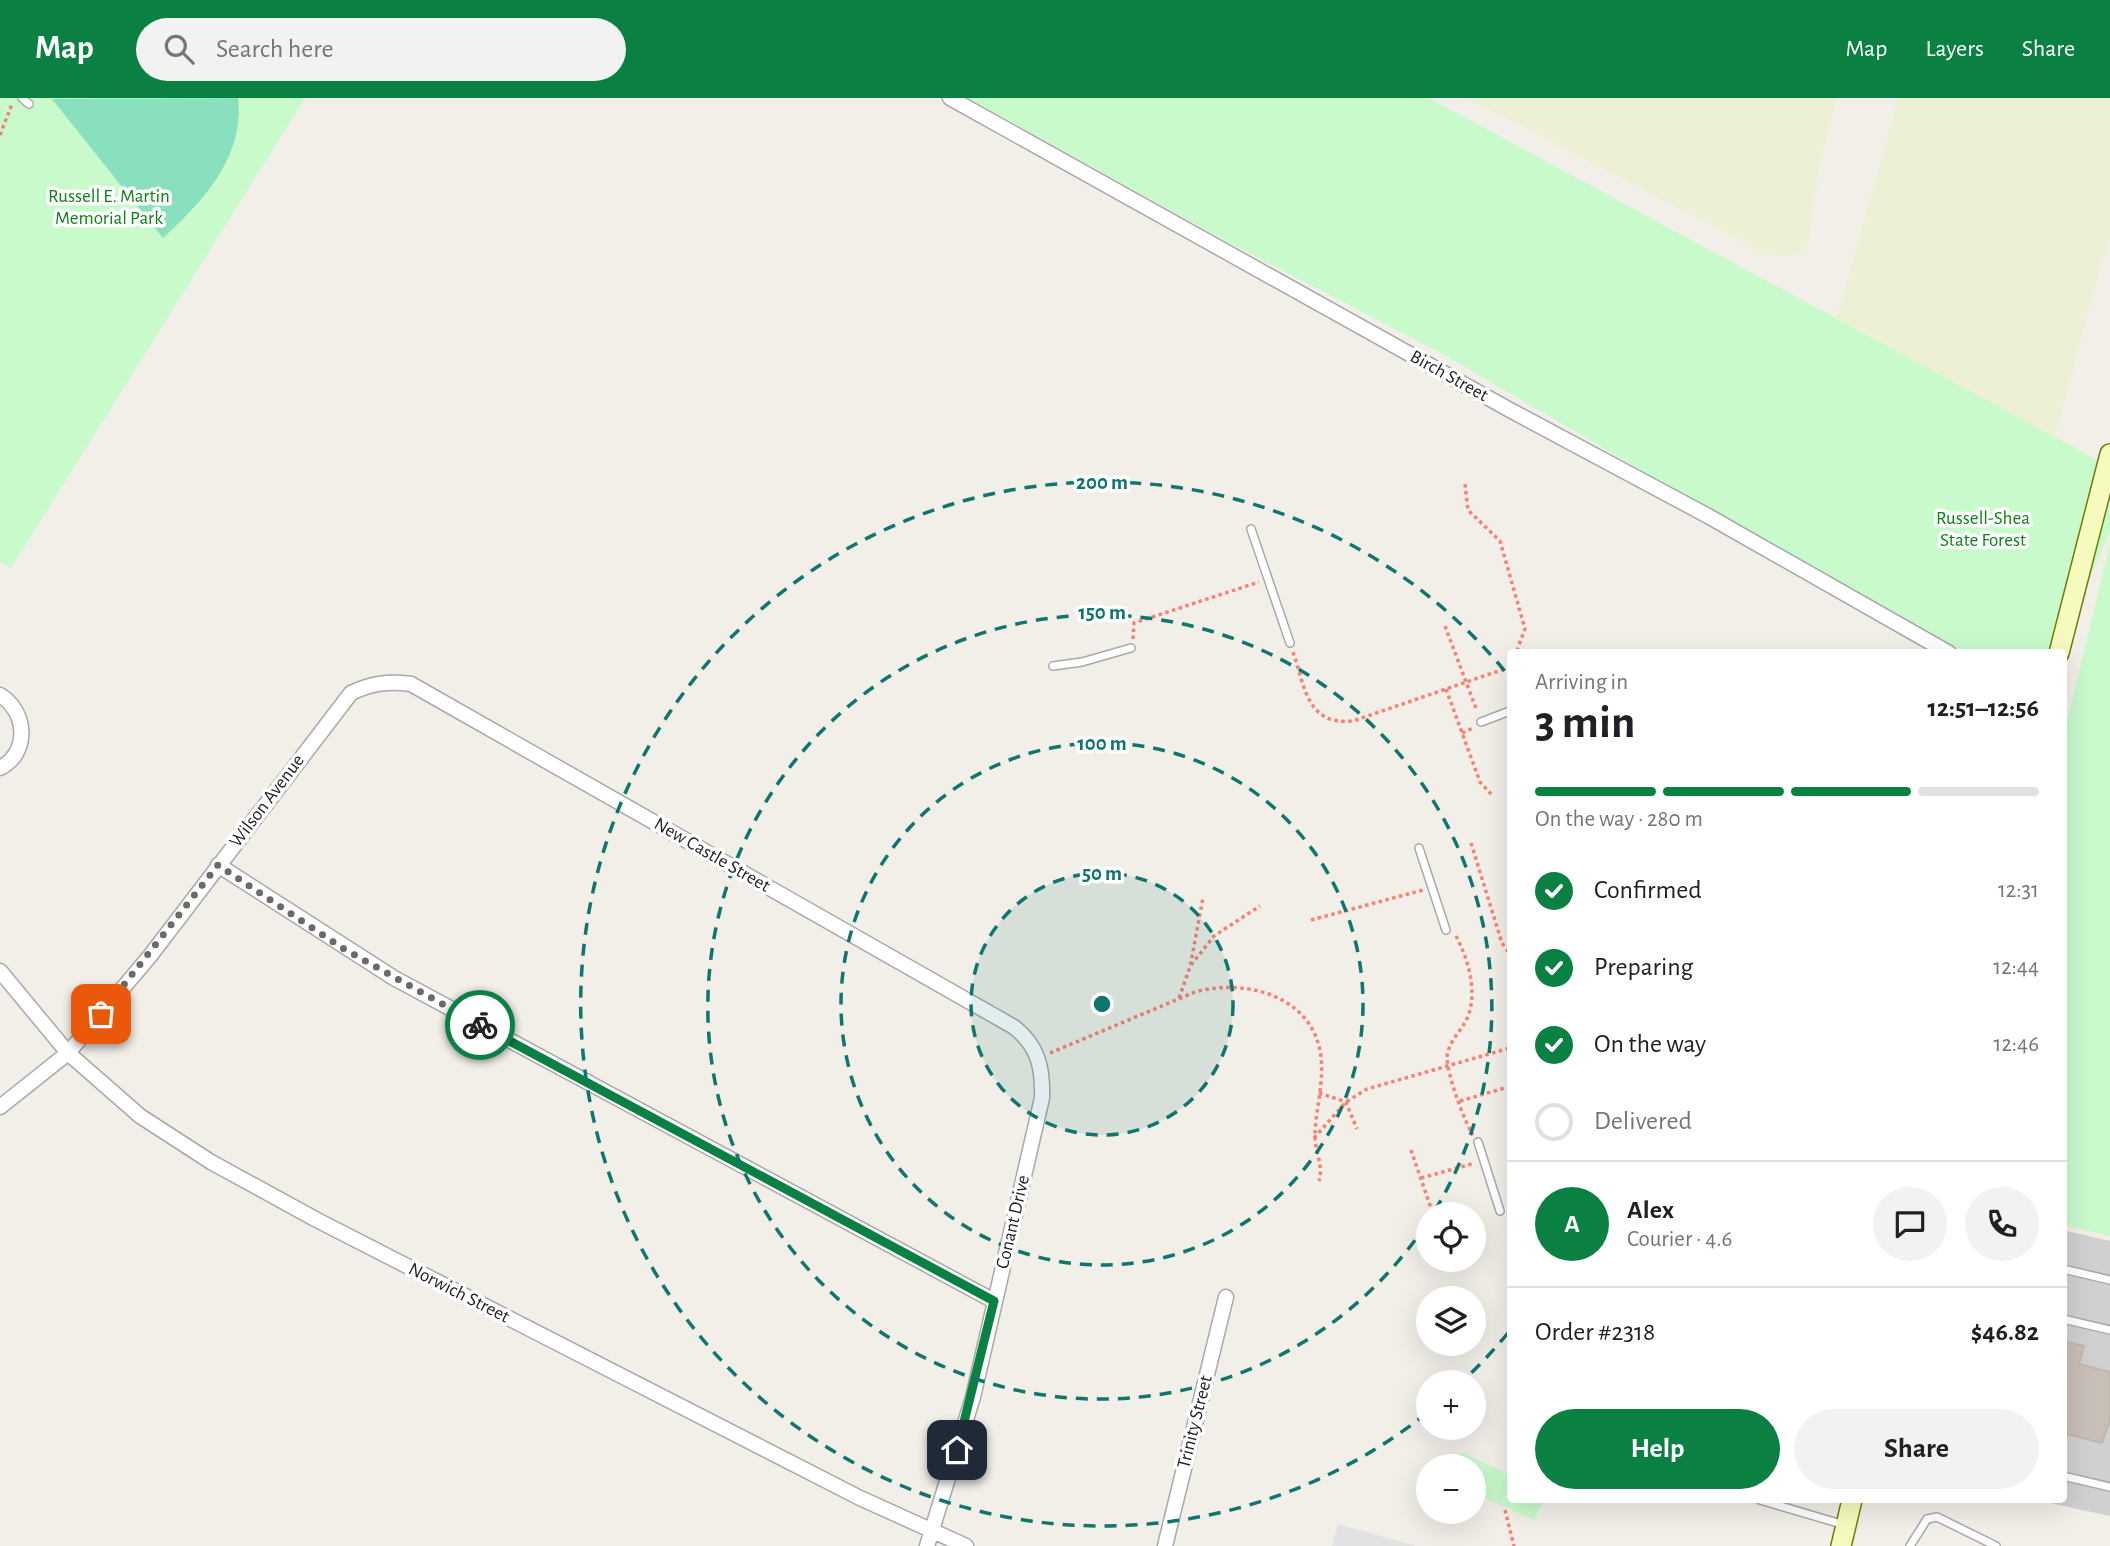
<!DOCTYPE html>
<html lang="en">
<head>
<meta charset="utf-8">
<style>
  body { margin:0; font-family:"Alegreya Sans",sans-serif; background:#f2f2f2; color:#202124; height:100vh; display:flex; flex-direction:column; font-size:26px; white-space:nowrap }
  * { box-sizing:border-box; margin:0 }
  p { font-size:23px; color:#757577 }
  .icon { flex:none; width:38px; height:38px; fill:none; stroke:currentColor; stroke-width:2; stroke-linecap:round; stroke-linejoin:round }
  .map { position:relative; flex:1; overflow:hidden }
  .panel { position:absolute; left:1507px; top:551px; width:560px; height:854px; display:flex; flex-direction:column; background:#fff; border-radius:7px; box-shadow:0 7px 28px #0002 }
  .panel>* { flex:none }
  .tools { position:absolute; left:1416px; top:1104px; display:grid; gap:14px }
  .tools a { display:grid; place-items:center; width:70px; height:70px; border-radius:50%; background:#fff; box-shadow:0 7px 28px #0002; font-size:35px }
  .pin { position:absolute; display:grid; place-items:center; width:60px; height:60px; color:#fff; margin:-30px; border-radius:14px; box-shadow:0 4px 10px #0006 }
  .courier { position:absolute; display:grid; place-items:center; width:70px; height:70px; margin:-35px; border:5px solid #0b8043; border-radius:50%; background:#fff; color:#222; box-shadow:0 2px 9px #0007 }
  .overview em { font-style:normal; font-weight:700 }
  .overview div { display:flex; flex-direction:column-reverse }
  .overview { display:flex; align-items:center; justify-content:space-between; height:119px; padding:0 28px }
  h1 { font-size:46px; font-weight:700; line-height:52px }
  .bar { display:grid; grid-template-columns:repeat(4,1fr); gap:10px 7px; align-content:center; height:84px; padding:0 28px }
  .bar i { height:9px; border-radius:5px; background:#e0e0e0 }
  .bar .current { background:#0b8043 }
  .bar p { grid-column:span 4 }
  .line { display:flex; align-items:center; gap:18px; padding:0 28px; border-top:2px solid #e0e0e0 }
  .line div { flex:1 }
  .round { display:grid; place-items:center; flex:none; width:74px; height:74px; border-radius:37px; background:#f2f2f2 }
  ol { padding:0 28px; list-style:none }
  li { display:flex; align-items:center; gap:21px; height:77px }
  li p { margin-inline-start:auto }
  li .icon { padding:7px; border-radius:50%; background:#0b8043; color:#fff; stroke-width:4 }
  li:last-child { color:#757577 }
  li i { width:38px; height:38px; border:4px solid #e0e0e0; border-radius:50% }
  .button { display:flex; gap:14px; margin-top:auto; padding:14px 28px }
  .button a { flex:1; height:80px; border-radius:42px; background:#0b8043; color:#fff; font-size:28px; font-weight:700; line-height:80px; text-align:center }
  .button a+a { background:#f2f2f2; color:#202124 }
  header { display:flex; align-items:center; gap:42px; box-sizing:border-box; height:98px; padding:0 35px; background:#0b8043; color:#fff }
  header strong { font-size:33px }
  nav { display:flex; gap:38px; margin-inline-start:auto; font-size:24px }
  .search { width:490px; height:63px; background:#f2f2f2; display:flex; align-items:center; gap:18px; box-sizing:border-box; padding:0 24px; border-radius:38px; color:#757577; font-size:26px }
  .map>svg:first-child { display:block }
  .religious { fill:#d0d0d0 }
  .farmland { fill:#eef0d5 }
  .park { fill:#c8facc }
  .pitch { fill:#88e0be }
  .parking { fill:#e2e2e2 }
  .building { fill:#c7bfb8; stroke:#c4b6ab; stroke-width:2 }
  .lines { fill:none; stroke-linecap:round; stroke-linejoin:round }
  .lane-casing { stroke:#a9a9a9; stroke-width:10 }
  .street-casing { stroke:#a9a9a9; stroke-width:17 }
  .secondary-casing { stroke:#707d05; stroke-width:22 }
  .path { stroke:#fa8072; stroke-width:3.5; stroke-dasharray:3.5 3.5; stroke-linecap:butt }
  .lane { stroke:#fff; stroke-width:7 }
  .street { stroke:#fff; stroke-width:14 }
  .secondary { stroke:#f7fabf; stroke-width:19 }
  .done { stroke:#6b6a68; stroke-width:7; stroke-dasharray:0 12.6 }
  .route { stroke:#0b8043; stroke-width:9 }
  .ring { fill:none; stroke:#0f766e; stroke-width:3.5; stroke-dasharray:12 9 }
  .labels { text-anchor:middle; dominant-baseline:central; stroke-width:7; stroke-linejoin:round; paint-order:stroke }
  .park-label { font-size:19px; fill:#0c8416; stroke:#fff }
  .street-label { font-size:19px; fill:#222; stroke:#fff }
  .centre { fill:#0f766e; stroke:#fff; stroke-width:3.5 }
  .ring-label { font-size:21px; text-anchor:middle; font-weight:bold; fill:#0f766e; stroke:#fff; stroke-width:7; stroke-linejoin:round; paint-order:stroke }
</style>
</head>
<body>
<header>
<strong>Map</strong>
<div class="search"><svg class="icon" aria-label="search" viewBox="0 0 24 24"><circle cx="10" cy="10" r="6"/><path d="M15 15l6 6"/></svg>Search here</div>
<nav><a>Map</a><a>Layers</a><a>Share</a></nav>
</header>
<div class="map">
<svg width="2110" height="1448" viewBox="0 0 2110 1448">
  <rect width="100%" height="100%" fill="#f2efe9"/>
  <!-- religious -->
  <path class="religious" d="M2063 1132 2110 1143V1418L2036 1402H2063Z"/>
  <!-- farmland -->
  <path class="farmland" d="M1467 0H1837L1822 58 1806 155 1769 158Z
    M1898 0H2110V135L2055 340 1833 232Z"/>
  <!-- park -->
  <path class="park" d="M0 0H305L11 470 0 464Z
    M968 0H1429L2110 369V433L2058 555H1967L1704 409 1443 256 1226 143Z
    M2110 446V1138L2063 1127V640Z
    M1461 1354 1510 1377V1402H1544L1534 1422 1474 1395V1368H1455Z"/>
  <!-- pitch -->
  <path class="pitch" d="M238 0C245 59 202 104 163 140L52 1Z"/>
  <!-- parking -->
  <path class="parking" d="M1338 1426 1417 1448H1332Z"/>
  <!-- building -->
  <path class="building" d="M2063 1243 2084 1248 2079 1266 2110 1274V1322L2102 1345 2063 1335Z"/>
  <g class="lines">
    <defs>
      <path id="lane" d="M22 0 29 6
        M1251 431 1290 545
        M1053 568 1082 564 1131 550
        M1481 624 1510 613
        M1419 750 1446 832
        M1478 1044 1500 1113
        M2063 1171 2110 1182
        M2063 1221 2110 1232
        M2063 1378 2110 1389
        M1760 1402 1845 1427
        M1910 1448 1927 1421 1937 1419 1996 1448"/>
      <path id="street" d="M950 0 1510 312 1708 418 1949 555
        M0 597C27 613 30 655 0 670
        M218 767 394 880 994 1203
        M0 873 68 955 140 1018 211 1064 317 1122 860 1400 966 1448
        M0 1009 68 955 150 858 351 595C372 585 388 583 411 586L1014 929C1038 948 1043 969 1042 1000L973 1299 927 1448
        M1165 1448 1226 1199"/>
      <path id="secondary" d="M2059 555 2110 356
        M1841 1448 1852 1402"/>
    </defs>
    <!-- lane casing -->
    <use href="#lane" class="lane-casing"/>
    <!-- street casing -->
    <use href="#street" class="street-casing"/>
    <!-- secondary casing -->
    <use href="#secondary" class="secondary-casing"/>
    <!-- path -->
    <path class="path" d="M0 37 12 6
      M1465 386 1468 412 1500 443 1525 531 1516 555
      M1445 528 1477 613
      M1133 541 1134 525 1259 484
      M1293 554C1305 589 1307 628 1353 623L1510 569
      M1446 591 1480 684 1492 697
      M1462 635 1473 630
      M1471 745 1502 845 1510 856
      M1311 822 1423 792
      M1456 838C1469 862 1480 901 1464 926 1458 936 1448 946 1447 959 1447 976 1464 1023 1473 1037
      M1191 867 1214 838 1260 808
      M1179 900 1190 869 1203 800
      M1050 955 1195 894C1246 880 1314 898 1321 959 1324 984 1316 1010 1315 1035 1314 1051 1324 1068 1319 1083
      M1319 995 1346 1004 1357 1031
      M1460 1003 1508 989
      M1314 1040 1346 1004 1367 991 1510 950
      M1411 1052 1433 1116
      M1421 1080 1475 1065
      M1505 1412 1514 1448"/>
    <!-- lane -->
    <use href="#lane" class="lane"/>
    <!-- street -->
    <use href="#street" class="street"/>
    <!-- secondary -->
    <use href="#secondary" class="secondary"/>
  </g>
  <g class="lines">
    <!-- done -->
    <path class="done" d="M101 916 218 767 344 851 480 927"/>
    <!-- route -->
    <path class="route" d="M480 927 994 1203 957 1352"/>
  </g>
  <!-- distance rings -->
  <circle cx="1102" cy="906" r="131" fill="#0f766e" fill-opacity=".12"/>
  <g class="ring">
    <circle cx="1102" cy="906" r="131"/>
    <circle cx="1102" cy="906" r="261"/>
    <path d="M1427 1125A392 392 0 1 1 1434 1114"/>
    <path d="M1508 1235A522 522 0 0 1 1465 1281M1427 1315A522 522 0 1 1 1508 577"/>
  </g>
  <g class="labels">
    <!-- park labels -->
    <g class="park-label">
      <text x="109" y="98">Russell E. Martin<tspan x="109" dy="22">Memorial Park</tspan></text>
      <text x="1983" y="420">Russell-Shea<tspan x="1983" dy="22">State Forest</tspan></text>
    </g>
    <!-- street labels -->
    <g class="street-label">
      <text transform="translate(1449 278) rotate(29)">Birch Street</text>
      <text transform="translate(267 703) rotate(-53)">Wilson Avenue</text>
      <text transform="translate(712 757) rotate(30)">New Castle Street</text>
      <text transform="translate(1013 1124) rotate(-77)">Conant Drive</text>
      <text transform="translate(459 1195) rotate(27)">Norwich Street</text>
      <text transform="translate(1195 1324) rotate(-76)">Trinity Street</text>
    </g>
  </g>
  <circle cx="1102" cy="906" r="10" class="centre"/>
  <g class="ring-label">
    <text x="1102" y="391">200 m</text>
    <text x="1102" y="521">150 m</text>
    <text x="1102" y="652">100 m</text>
    <text x="1102" y="782">50 m</text>
  </g>
</svg>
<div class="tools">
<a><svg class="icon" aria-label="locate" viewBox="0 0 24 24"><circle cx="12" cy="12" r="6"/><path d="M12 2v4M12 18v4M2 12h4M18 12h4"/></svg></a>
<a><svg class="icon" aria-label="layers" viewBox="0 0 24 24"><path d="M12 4l9 5-9 5-9-5zM3 14l9 5 9-5"/></svg></a>
<a>+</a>
<a>−</a>
</div>
<div class="pin" style="left:101px;top:916px;background:#ea580c"><svg class="icon" aria-label="bag" viewBox="0 0 24 24"><path d="M5 8h14l-1 12H6zM9 8a3 3 0 0 1 6 0"/></svg></div>
<div class="pin" style="left:957px;top:1352px;background:#1f2937"><svg class="icon" aria-label="home" viewBox="0 0 24 24"><path d="M3 11l9-7 9 7M6 9v11h12V9"/></svg></div>
<div class="courier" style="left:480px;top:927px"><svg class="icon" aria-label="bike" viewBox="0 0 24 24"><circle cx="6" cy="16" r="4"/><circle cx="18" cy="16" r="4"/><path d="M6 16l4-8h5l3 8M10 8l3 8H6M13 5h3"/></svg></div>
<section class="panel">
<div class="overview"><div><h1>3 min</h1><p>Arriving in</p></div><em>12:51–12:56</em></div>
<div class="bar"><i class="current"></i><i class="current"></i><i class="current"></i><i></i><p>On the way · 280 m</p></div>
<ol>
<li><svg class="icon" aria-label="check" viewBox="0 0 24 24"><path d="M5 12l5 5 9-10"/></svg>Confirmed<p>12:31</p></li>
<li><svg class="icon" aria-label="check" viewBox="0 0 24 24"><path d="M5 12l5 5 9-10"/></svg>Preparing<p>12:44</p></li>
<li><svg class="icon" aria-label="check" viewBox="0 0 24 24"><path d="M5 12l5 5 9-10"/></svg>On the way<p>12:46</p></li>
<li><i></i>Delivered</li>
</ol>
<div class="line" style="height:126px"><b class="round" style="background:#0b8043;color:#fff">A</b><div><b>Alex</b><p>Courier · 4.6</p></div><a class="round"><svg class="icon" aria-label="chat" viewBox="0 0 24 24"><path d="M4 5h16v11H9l-5 4z"/></svg></a><a class="round"><svg class="icon" aria-label="phone" viewBox="0 0 24 24"><path d="M5 4h4l2 5-3 2q2 4 5 5l2-3 5 2v4C11 20 4 13 5 4z"/></svg></a></div>
<div class="line" style="height:91px"><div>Order #2318</div><b>$46.82</b></div>
<div class="button"><a>Help</a><a>Share</a></div>
</section>
</div>
</body>
</html>
